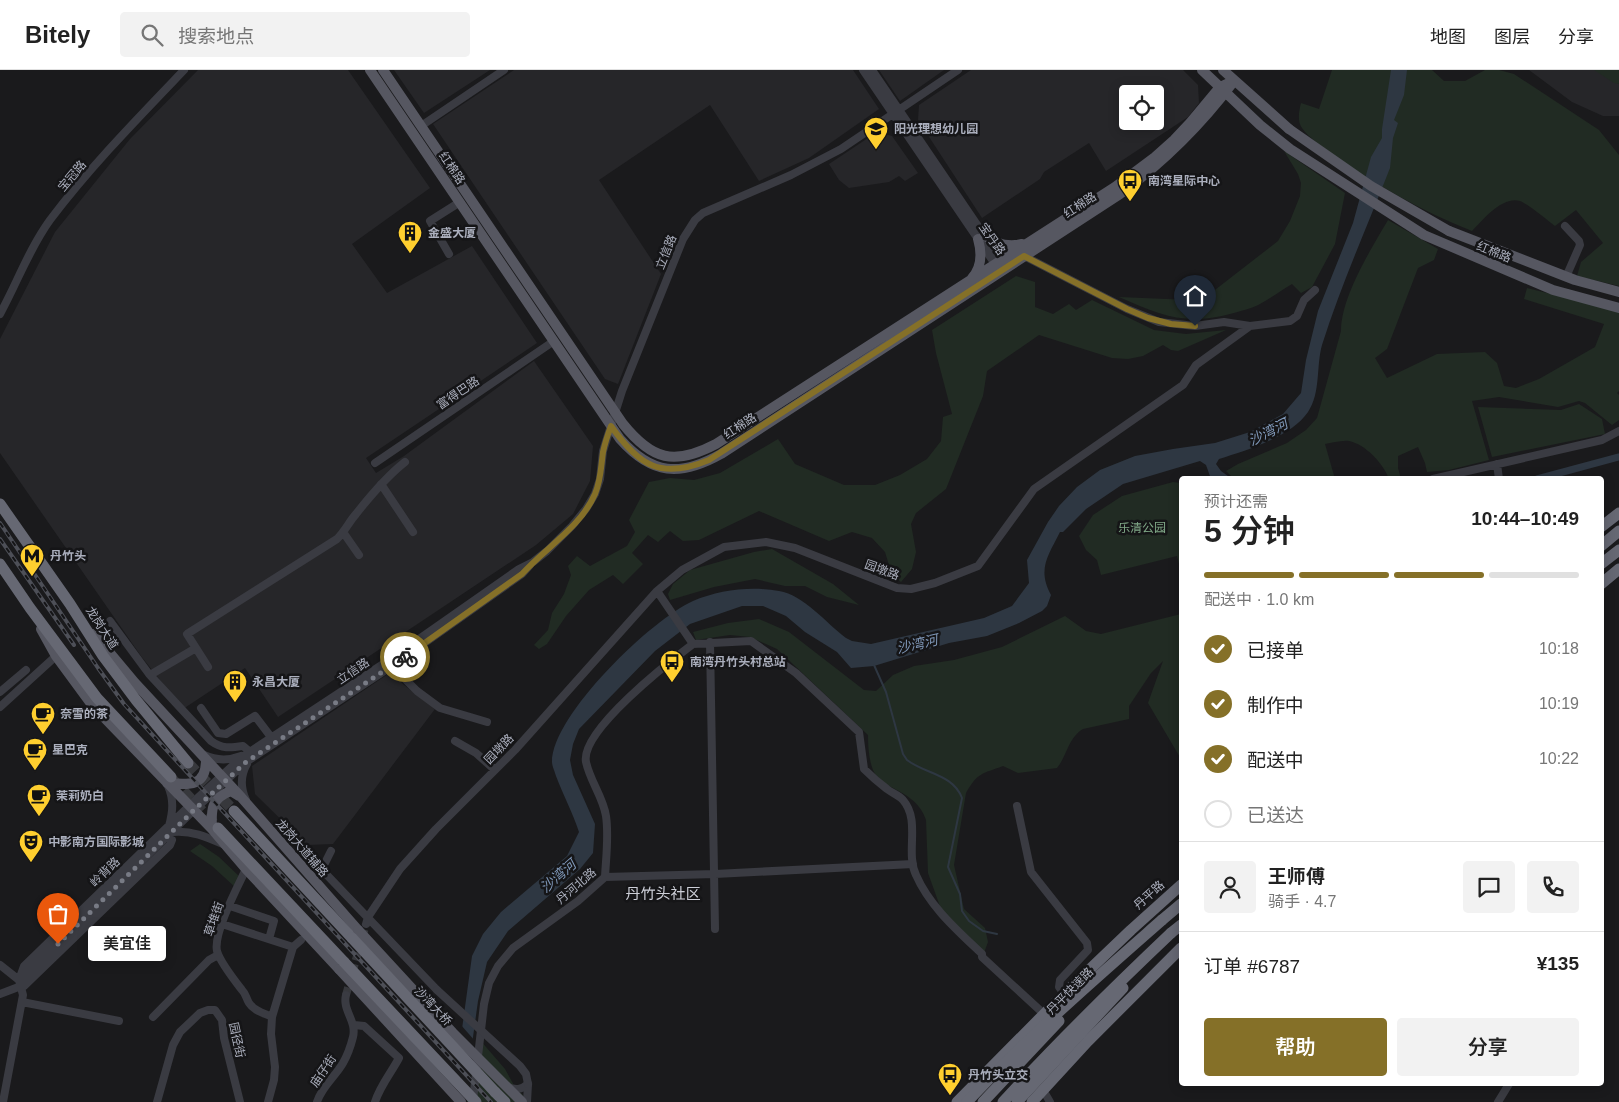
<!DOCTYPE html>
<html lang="zh">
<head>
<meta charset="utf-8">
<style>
  body { margin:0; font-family:Helvetica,"Noto Sans SC",sans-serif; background:#f2f2f2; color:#222; height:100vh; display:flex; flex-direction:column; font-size:19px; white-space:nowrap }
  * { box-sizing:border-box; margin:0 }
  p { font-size:16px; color:#767676 }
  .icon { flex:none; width:28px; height:28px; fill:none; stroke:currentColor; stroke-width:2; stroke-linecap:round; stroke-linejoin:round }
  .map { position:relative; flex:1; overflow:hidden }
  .sheet { position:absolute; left:1179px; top:406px; width:425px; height:610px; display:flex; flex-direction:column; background:#fff; border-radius:5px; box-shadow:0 2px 12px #0003 }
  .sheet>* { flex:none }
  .fabs { position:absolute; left:1119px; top:15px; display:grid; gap:10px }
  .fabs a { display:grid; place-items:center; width:45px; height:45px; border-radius:5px; background:#fff; box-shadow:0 2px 12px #0003; font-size:25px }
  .pin { position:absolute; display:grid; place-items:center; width:42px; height:42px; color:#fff; margin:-51px -21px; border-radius:50% 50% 50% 0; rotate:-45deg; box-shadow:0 0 5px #0007 }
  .pin .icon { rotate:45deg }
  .courier { position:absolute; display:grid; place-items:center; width:50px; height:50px; margin:-25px; border:4px solid #857028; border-radius:50%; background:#fff; color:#222; box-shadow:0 1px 6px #0007 }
  .bubble { position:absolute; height:35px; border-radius:5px; background:#fff; box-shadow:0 2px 12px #0003; font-size:16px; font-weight:600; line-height:35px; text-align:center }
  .summary em { font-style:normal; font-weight:600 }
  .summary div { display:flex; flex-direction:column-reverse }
  .summary { display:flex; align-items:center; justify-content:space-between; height:85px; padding:0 25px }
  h1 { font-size:32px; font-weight:600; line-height:38px }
  .bar { display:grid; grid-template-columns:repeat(4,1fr); gap:8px 5px; align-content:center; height:60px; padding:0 25px }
  .bar i { height:6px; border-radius:4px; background:#e0e0e0 }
  .bar .selected { background:#857028 }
  .bar p { grid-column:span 4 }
  .line { display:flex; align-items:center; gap:12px; padding:0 25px; border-top:1px solid #e0e0e0 }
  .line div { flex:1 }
  .round { display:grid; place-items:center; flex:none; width:52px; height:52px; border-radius:5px; background:#f2f2f2 }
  ol { padding:0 25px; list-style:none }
  li { display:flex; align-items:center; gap:15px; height:55px }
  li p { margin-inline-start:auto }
  li .icon { padding:5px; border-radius:50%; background:#857028; color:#fff; stroke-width:4 }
  li:last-child { color:#767676 }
  li i { width:28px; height:28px; border:2px solid #e0e0e0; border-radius:50% }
  .button { display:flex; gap:10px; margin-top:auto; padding:10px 25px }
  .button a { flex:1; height:58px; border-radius:5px; background:#857028; color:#fff; font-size:20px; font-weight:600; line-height:58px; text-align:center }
  .button a+a { background:#f2f2f2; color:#222 }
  header { display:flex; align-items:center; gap:30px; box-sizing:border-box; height:70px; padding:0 25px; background:#fff; border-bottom:1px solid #e0e0e0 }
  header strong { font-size:24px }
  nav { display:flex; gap:28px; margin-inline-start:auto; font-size:18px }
  .search { width:350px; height:45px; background:#f2f2f2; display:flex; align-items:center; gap:12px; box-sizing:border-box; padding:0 18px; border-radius:5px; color:#767676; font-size:19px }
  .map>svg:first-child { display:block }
  .built { fill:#262629; fill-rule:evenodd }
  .green { fill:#212b23 }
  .water { fill:#2e3742 }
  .pier { fill:#1a1a1c }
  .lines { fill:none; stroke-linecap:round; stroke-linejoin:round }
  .stream { stroke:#2e3742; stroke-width:2 }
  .canal { stroke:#2e3742; stroke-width:7 }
  .minor-tunnel { stroke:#37383c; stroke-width:8; stroke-dasharray:8 4; stroke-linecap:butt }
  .highway-tunnel { stroke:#37383c; stroke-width:11; stroke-dasharray:11 5.5; stroke-linecap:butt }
  .minor { stroke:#3a3b42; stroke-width:8 }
  .major { stroke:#565761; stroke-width:10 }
  .highway { stroke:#666873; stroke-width:11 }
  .rail-casing { stroke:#4d4f57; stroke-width:4 }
  .rail { stroke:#151517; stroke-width:2; stroke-dasharray:5.5; stroke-linecap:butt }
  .minor-bridge { stroke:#3a3b42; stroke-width:8 }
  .major-bridge { stroke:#565761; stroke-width:10 }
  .highway-bridge { stroke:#666873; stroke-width:11 }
  .done { stroke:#787b85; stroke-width:5; stroke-dasharray:0 9 }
  .route { stroke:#857028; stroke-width:6 }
  .labels { text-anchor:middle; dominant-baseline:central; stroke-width:5; stroke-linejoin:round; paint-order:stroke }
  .poi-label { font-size:12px; font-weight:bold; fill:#abafbd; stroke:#151517; text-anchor:start }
  .street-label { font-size:12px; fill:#abafbd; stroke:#151517 }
  .park-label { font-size:12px; fill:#81a988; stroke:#151517 }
  .water-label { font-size:14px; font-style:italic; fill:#8099ba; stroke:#151517 }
  .quarter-label { font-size:15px; fill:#cdcfd8; stroke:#151517 }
</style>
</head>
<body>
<header>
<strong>Bitely</strong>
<div class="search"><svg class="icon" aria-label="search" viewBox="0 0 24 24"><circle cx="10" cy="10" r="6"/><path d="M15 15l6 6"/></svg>搜索地点</div>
<nav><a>地图</a><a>图层</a><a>分享</a></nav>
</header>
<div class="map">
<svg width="1619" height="1032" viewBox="0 0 1619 1032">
  <rect width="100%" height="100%" fill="#1a1a1c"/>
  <!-- built -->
  <path class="built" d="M198 0H348L430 118 352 174 387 223 472 176 537 273 366 388 376 403 404 386 534 291 593 376 590 411 573 444 536 475 278 647 245 598 183 639 141 586 0 383V269L55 162 130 69Z
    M394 0H490L424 43Z
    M514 0H853L879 39 809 88 759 111 710 35 599 110 661 204 618 314 605 309 433 54Z
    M879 0H944L900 31Z
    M971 0H1183L1198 15 1199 33 1188 47 1106 101 1089 73 1044 102 1040 109 982 148 918 50 919 35ZM1128 24H1155V51H1128Z
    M1529 0H1597L1619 14V46H1603L1572 32Z
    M877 62 892 66 918 103 905 111 899 106 889 112 849 118 839 110 829 94Z
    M391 602 404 615 435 639 333 774 307 775 255 724 252 696Z"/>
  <!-- green -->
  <path class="green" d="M1332 0H1432L1444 11H1465L1485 0H1499L1514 4 1599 60 1619 85V216L1577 206 1581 192 1603 173 1576 140 1555 156C1547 150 1528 134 1520 131 1502 126 1483 150 1472 161 1422 141 1375 115 1331 83 1322 76 1309 68 1302 58 1297 51 1299 41 1301 33L1319 39Z
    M1594 0H1619V14L1614 13Z
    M1284 81 1345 123 1335 174 1312 217 1301 223 1292 214C1282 220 1271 228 1260 234 1251 239 1240 241 1230 244 1186 256 1159 245 1119 227L1190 230 1211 223 1278 171 1290 151 1300 126 1301 113 1298 104Z
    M1388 150 1438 179 1434 190 1418 198 1387 279 1375 288 1387 308 1437 284 1485 282 1497 293 1504 316 1516 318 1539 309 1595 277 1604 254 1524 229 1527 218 1619 241V321L1617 323 1619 325V350L1612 355 1585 333 1579 331 1558 337 1499 327 1472 331 1489 390 1449 400 1427 402 1425 393 1418 377 1398 386V398L1401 409H1389C1384 394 1365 374 1349 371 1342 370 1332 373 1325 374L1335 409H1234L1226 401 1238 394 1287 373 1306 360 1317 348 1341 261C1341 227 1371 179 1388 150Z
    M1016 206 1035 212V237L1053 244 1069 234 1076 240 1092 230 1154 260 1186 264 1226 260 1178 281 1171 280 1163 275 1143 286 1128 289 1112 288 1039 265 987 301 983 326 946 419 916 443 911 454 916 482 912 499 901 512 892 505 885 482 872 468 852 462 829 471 759 441 699 470 683 471 670 461 658 472 648 465 632 483 643 494 623 514 613 505 589 520 566 546 547 574 539 579 534 575 548 560 552 543 564 524 571 505 568 496 577 486 590 496 627 476 635 462 629 450 649 412 670 408 694 410 720 403 778 369 795 394 844 415H875L900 405 927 389 941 371 943 347 952 344 936 283 932 260Z
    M1579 334 1602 349 1605 364 1492 387 1478 337 1561 340Z
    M1173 412 1181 413V502L1177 486 1101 505 1097 490 1086 480 1079 466 1093 445 1122 426Z
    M772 479 833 514 859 535 827 527 805 516H785L755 509 714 517 670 530 668 524 673 514 690 500 754 482Z
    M1181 544V689L1148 633 1163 591 1151 603 1129 636V649L1083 659C1068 668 1067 686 1057 698L1018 703 1003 696C982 704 978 702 966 723L954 795 964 839 985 858 988 872 984 883 942 842 928 803 926 750C916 719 882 721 873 700 869 690 868 677 868 665L777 579 750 567 730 565 696 570 693 562 728 553 759 549 789 562 864 620 876 621 893 605 914 596 954 590 1002 577 1065 546 1086 561 1101 564Z
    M200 774 219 787 241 808 235 817 212 796 190 781Z
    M480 970 505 999 515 1017 530 1032H463L473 1013Z"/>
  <!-- water -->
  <path class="water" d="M1391 0H1407L1404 25 1394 50 1398 53 1393 68 1390 98C1367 157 1341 215 1322 275 1316 296 1321 323 1308 342 1291 367 1247 380 1219 389L1216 394 1221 401 1232 409H1211L1206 395 1200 391 1123 414 1086 439 1063 462H1060C1048 486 1037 499 1051 525L1047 536 1042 541 1019 553 987 566 949 573 874 596 851 598 837 582 805 562 786 546 763 536H742L690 554 655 581 579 659 573 674 570 690 573 705 595 754 593 783 580 799 508 861 487 892 478 931 464 1032H452L472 886 483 864 501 842 567 786 579 762C573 743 563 725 556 706 555 702 552 696 552 692 552 645 652 549 693 531 720 520 750 516 779 521 804 525 826 553 846 568L852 571 871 574 984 548 1012 536 1029 513 1027 490 1048 452 1059 436 1077 417 1100 400 1135 386 1173 379 1215 373 1250 362 1283 344 1301 323 1306 290 1318 241 1353 153 1371 87 1382 68V59Z"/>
  <!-- pier -->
  <path class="pier" d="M461 955 475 971 467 1032H450Z"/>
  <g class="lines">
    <!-- stream -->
    <path class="stream" d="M874 595 886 622 903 684 907 690C925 704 953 704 962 728L948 797 960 824 962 841 969 851 983 861 997 864"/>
    <!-- canal -->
    <path class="canal" d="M1537 409 1619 387"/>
    <!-- minor-tunnel -->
    <path class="minor-tunnel" d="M346 925 366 854"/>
    <!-- highway-tunnel -->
    <path class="highway-tunnel" d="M188 693 234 741
      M172 709 217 757"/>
    <!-- minor -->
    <path class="minor" d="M863 0 995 194 998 196
      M872 0 1001 190 1002 196
      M421 56 504 0
      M1565 156 1579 171 1580 175 1566 207
      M449 184 430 151 460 132
      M0 244C17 213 29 179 50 150 90 97 138 48 184 0
      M1250 256 1290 251 1297 246 1304 230 1315 220
      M375 393 554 271
      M1497 394 1499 409
      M1433 409 1602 370 1619 361
      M381 414 413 462
      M343 462 359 485
      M657 521 693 574
      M110 551 149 604 211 671C222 679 230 678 243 676L249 681
      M710 572 715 859
      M693 574 751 571 796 603 859 662 864 699C871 706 879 713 887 719 892 723 899 725 903 730 921 751 905 782 916 805 930 837 958 861 982 884V887L1044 944
      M392 596 417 621 440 638 487 652
      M208 597 187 564 337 469C345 461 349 452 356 444 371 425 387 406 405 392
      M150 605 196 578
      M0 622 26 600
      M0 637 56 586
      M201 638 218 663 226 664 255 646 271 667
      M455 671 476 683 495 700
      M204 685C217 691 228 691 241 686
      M168 716C174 730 173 741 169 756
      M246 730C240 717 240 706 247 694
      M1017 736 1031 802 1087 873 1088 880 1060 910 1059 917 1064 924
      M172 762C192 760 207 767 225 775
      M331 781 323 797 325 803 437 920
      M246 799C238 816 213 863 217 881 220 892 235 911 242 920 246 924 246 928 249 933 254 941 264 943 272 947
      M605 807 715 804 913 794
      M230 836 274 851 269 869
      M222 854 293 877 272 947 271 964 275 997 274 1010 268 1032
      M366 854 368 847 400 799 436 759 515 680 657 521 682 500 724 477 766 472 795 478 897 518 911 519 935 513 978 496 1034 419 1183 315 1196 295 1250 256 1224 252 1195 256 1159 252 1127 239 1024 186
      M293 877 301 870
      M0 895 19 910
      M21 909 194 740 246 692 392 596 522 504 530 495
      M24 916 170 775 172 770
      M0 924 21 916
      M22 932 119 951
      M153 947 209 890 218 885
      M354 955 364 956 399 988C391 1003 380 1016 375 1032
      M507 1017C516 1020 521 1020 528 1014
      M1043 1020 1050 1032
      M473 1030 484 934 489 913 498 896 513 878 578 831 605 807C606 787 609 766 606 746 603 727 590 711 586 692 580 661 669 592 693 574
      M3 1032 23 925 19 910 24 896 190 735 242 687 389 590 519 499 533 492 547 481 572 456 586 439 595 424 600 409 603 381 622 321 683 169 695 150 703 143 791 105 841 79 958 0
      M157 1032 173 975 180 962 200 943 208 940H215L222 950 224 968 240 1032
      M317 1032C322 1016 335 1007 343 993 347 986 351 975 353 967 357 951 342 940 346 925
      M527 1032 528 1014
      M1498 1032 1509 1014"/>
    <!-- major -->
    <path class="major" d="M370 0 620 369C652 405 680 407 721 384L1120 124C1165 91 1201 55 1234 11
      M383 0 623 354C652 390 674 396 716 374L1115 117 1155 87 1174 70 1190 53 1220 17 1233 11
      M1202 0 1260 55 1290 79 1424 165 1553 220 1619 238
      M1223 0 1289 59
      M1449 161 1575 210 1619 222
      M984 165C995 174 1008 177 1022 174
      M972 208C982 197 982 183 978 169
      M41 559 56 586 92 635 212 759 246 799 339 899
      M94 564 135 613 241 727 358 860
      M167 713C189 715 206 717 206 690
      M212 759C211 740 211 728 231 721L239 726"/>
    <!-- highway -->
    <path class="highway" d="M0 434 70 534 103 586 136 630 188 693
      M1601 457 1619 443
      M1601 476 1619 461
      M0 494 30 538 97 628 171 707
      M1601 494 1619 480
      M1601 514 1619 499
      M234 741 352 868
      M218 758 344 892
      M1162 850 1181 834
      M1171 863 1181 855
      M495 1022 505 1032
      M957 1032 1064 924 1131 860 1181 815
      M1032 1032 1088 971 1181 878"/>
    <defs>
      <path id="rail" d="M0 453 98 598 124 634 491 1032
        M0 469 74 575"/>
    </defs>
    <!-- rail casing -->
    <use href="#rail" class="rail-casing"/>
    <!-- rail -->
    <use href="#rail" class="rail"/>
    <!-- minor-bridge -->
    <path class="minor-bridge" d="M437 920 520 996 526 1004 528 1014"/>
    <!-- major-bridge -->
    <path class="major-bridge" d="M1289 59 1371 116 1449 161
      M358 860 453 963 522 1032
      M339 899 461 1032"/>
    <!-- highway-bridge -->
    <path class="highway-bridge" d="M352 868 495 1022
      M344 892 476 1032
      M967 1032C1028 967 1095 909 1162 850
      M983 1032 1059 951
      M1003 1032C1057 973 1113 918 1171 863
      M1017 1032 1123 918"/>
  </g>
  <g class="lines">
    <!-- done -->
    <path class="done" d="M58 874 194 740 246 692 405 587"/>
    <!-- route -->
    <path class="route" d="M405 587 522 504C546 477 580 458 595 424 601 410 601 396 603 382 605 373 608 364 611 356 639 396 661 410 709 390L1024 186 1127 239 1148 248 1171 254 1195 256"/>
  </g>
  <!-- icons -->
  <defs>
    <symbol id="school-pin" viewBox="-11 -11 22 30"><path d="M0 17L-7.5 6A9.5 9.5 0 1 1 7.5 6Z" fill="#ffcf2f" stroke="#151517"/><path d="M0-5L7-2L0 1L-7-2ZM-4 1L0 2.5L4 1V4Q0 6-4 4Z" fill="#111"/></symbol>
    <symbol id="bus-pin" viewBox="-11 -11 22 30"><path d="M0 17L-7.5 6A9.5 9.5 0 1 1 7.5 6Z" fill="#ffcf2f" stroke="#151517"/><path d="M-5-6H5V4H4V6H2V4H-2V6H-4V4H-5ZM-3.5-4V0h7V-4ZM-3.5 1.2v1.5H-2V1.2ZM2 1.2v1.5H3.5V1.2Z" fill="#111"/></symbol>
    <symbol id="building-pin" viewBox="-11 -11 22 30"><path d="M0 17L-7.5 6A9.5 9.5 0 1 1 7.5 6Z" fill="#ffcf2f" stroke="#151517"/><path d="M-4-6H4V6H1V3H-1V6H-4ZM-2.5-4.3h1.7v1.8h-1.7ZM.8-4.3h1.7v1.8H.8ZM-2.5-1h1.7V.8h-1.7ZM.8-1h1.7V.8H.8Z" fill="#111"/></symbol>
    <symbol id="metro-pin" viewBox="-11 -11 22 30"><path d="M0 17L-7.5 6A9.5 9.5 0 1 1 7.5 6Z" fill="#ffcf2f" stroke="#151517"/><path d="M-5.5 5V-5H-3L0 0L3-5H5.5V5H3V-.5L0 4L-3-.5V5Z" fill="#111"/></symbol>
    <symbol id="cafe-pin" viewBox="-11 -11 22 30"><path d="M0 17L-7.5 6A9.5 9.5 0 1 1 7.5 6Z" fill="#ffcf2f" stroke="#151517"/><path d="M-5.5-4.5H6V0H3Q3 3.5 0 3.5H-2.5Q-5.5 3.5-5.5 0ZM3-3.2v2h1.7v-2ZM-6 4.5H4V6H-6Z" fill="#111"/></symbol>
    <symbol id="theatre-pin" viewBox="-11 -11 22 30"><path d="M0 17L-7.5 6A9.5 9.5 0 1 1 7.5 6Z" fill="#ffcf2f" stroke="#151517"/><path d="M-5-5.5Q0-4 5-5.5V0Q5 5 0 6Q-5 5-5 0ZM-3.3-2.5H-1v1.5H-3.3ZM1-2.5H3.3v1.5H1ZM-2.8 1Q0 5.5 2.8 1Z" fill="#111"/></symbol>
  </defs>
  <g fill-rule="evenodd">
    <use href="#school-pin" x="862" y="45" width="28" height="38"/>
    <use href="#bus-pin" x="1116" y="97" width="28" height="38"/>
    <use href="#building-pin" x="396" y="149" width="28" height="38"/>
    <use href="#metro-pin" x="18" y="472" width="28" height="38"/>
    <use href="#bus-pin" x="658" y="578" width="28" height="38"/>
    <use href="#building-pin" x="221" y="598" width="28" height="38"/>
    <use href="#cafe-pin" x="29" y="630" width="28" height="38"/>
    <use href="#cafe-pin" x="21" y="666" width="28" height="38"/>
    <use href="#cafe-pin" x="25" y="712" width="28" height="38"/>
    <use href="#theatre-pin" x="17" y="758" width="28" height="38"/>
    <use href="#bus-pin" x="936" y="991" width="28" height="38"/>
  </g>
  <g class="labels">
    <!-- poi labels -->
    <g class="poi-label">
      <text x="894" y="59">阳光理想幼儿园</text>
      <text x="1148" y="111">南湾星际中心</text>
      <text x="428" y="163">金盛大厦</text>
      <text x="50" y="486">丹竹头</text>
      <text x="690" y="592">南湾丹竹头村总站</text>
      <text x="252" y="612">永昌大厦</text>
      <text x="60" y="644">奈雪的茶</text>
      <text x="52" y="680">星巴克</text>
      <text x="56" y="726">茉莉奶白</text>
      <text x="48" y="772">中影南方国际影城</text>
      <text x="968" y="1005">丹竹头立交</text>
    </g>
    <!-- street labels -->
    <g class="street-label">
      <text transform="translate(452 98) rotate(56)">红棉路</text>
      <text transform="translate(72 106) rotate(-50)">宝冠路</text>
      <text transform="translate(1080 135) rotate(-33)">红棉路</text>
      <text transform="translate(992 169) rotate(55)">宝丹路</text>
      <text transform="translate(666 182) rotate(-68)">立信路</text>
      <text transform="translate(1494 182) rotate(22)">红棉路</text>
      <text transform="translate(458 323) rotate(-34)">富得巴路</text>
      <text transform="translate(740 356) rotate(-33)">红棉路</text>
      <text transform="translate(882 500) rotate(20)">园墩路</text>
      <text transform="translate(102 558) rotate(57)">龙岗大道</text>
      <text transform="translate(353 601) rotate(-34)">立信路</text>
      <text transform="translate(499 679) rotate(-46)">园墩路</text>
      <text transform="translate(302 778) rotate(49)">龙岗大道辅路</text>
      <text transform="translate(105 802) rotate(-44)">岭背路</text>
      <text transform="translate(576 816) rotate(-40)">丹河北路</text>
      <text transform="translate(1149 825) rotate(-42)">丹平路</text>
      <text transform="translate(214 849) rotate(-71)">草堆街</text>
      <text transform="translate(1070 921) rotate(-45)">丹平快速路</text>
      <text transform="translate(433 936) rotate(47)">沙湾大桥</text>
      <text transform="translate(237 970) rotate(78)">园径街</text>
      <text transform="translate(323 1001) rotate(-56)">庙仔街</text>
    </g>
    <!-- park labels -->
    <g class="park-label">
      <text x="1142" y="458">乐清公园</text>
    </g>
    <!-- water labels -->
    <g class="water-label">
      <text transform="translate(1268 362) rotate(-27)">沙湾河</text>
      <text transform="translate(917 574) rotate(-13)">沙湾河</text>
      <text transform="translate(558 806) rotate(-41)">沙湾河</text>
    </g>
    <!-- quarter labels -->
    <g class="quarter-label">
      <text x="663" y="823">丹竹头社区</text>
    </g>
  </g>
</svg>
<div class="fabs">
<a><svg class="icon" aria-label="locate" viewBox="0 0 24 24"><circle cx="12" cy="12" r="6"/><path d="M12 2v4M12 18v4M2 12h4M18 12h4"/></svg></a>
</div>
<div class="pin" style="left:58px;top:874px;background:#ea580c"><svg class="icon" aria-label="bag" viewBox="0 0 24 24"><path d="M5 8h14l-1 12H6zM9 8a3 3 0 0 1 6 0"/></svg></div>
<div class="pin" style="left:1195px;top:256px;background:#1f2937"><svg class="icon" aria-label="home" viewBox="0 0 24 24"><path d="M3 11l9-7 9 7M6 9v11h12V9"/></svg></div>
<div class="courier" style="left:405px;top:587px"><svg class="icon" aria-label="bike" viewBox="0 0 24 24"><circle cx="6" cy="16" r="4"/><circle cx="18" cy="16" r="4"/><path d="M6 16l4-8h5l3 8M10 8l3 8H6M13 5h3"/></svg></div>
<div class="bubble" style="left:88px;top:856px;width:78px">美宜佳</div>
<section class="sheet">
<div class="summary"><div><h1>5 分钟</h1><p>预计还需</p></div><em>10:44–10:49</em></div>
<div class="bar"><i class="selected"></i><i class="selected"></i><i class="selected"></i><i></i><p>配送中 · 1.0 km</p></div>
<ol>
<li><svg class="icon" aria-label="check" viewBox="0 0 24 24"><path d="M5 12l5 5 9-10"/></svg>已接单<p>10:18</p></li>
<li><svg class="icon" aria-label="check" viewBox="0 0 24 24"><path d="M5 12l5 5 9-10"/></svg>制作中<p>10:19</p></li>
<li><svg class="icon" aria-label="check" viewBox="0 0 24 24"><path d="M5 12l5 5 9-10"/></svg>配送中<p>10:22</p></li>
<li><i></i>已送达</li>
</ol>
<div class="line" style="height:90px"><a class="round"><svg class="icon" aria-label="person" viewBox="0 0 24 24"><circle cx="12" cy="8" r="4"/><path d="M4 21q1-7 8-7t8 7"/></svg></a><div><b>王师傅</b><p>骑手 · 4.7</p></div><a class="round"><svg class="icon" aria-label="chat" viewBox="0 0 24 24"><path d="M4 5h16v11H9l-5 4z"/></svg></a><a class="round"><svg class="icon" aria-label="phone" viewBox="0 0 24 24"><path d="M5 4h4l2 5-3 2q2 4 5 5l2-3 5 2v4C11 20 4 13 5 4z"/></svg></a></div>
<div class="line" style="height:65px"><div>订单 #6787</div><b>¥135</b></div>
<div class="button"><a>帮助</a><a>分享</a></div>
</section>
</div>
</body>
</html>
